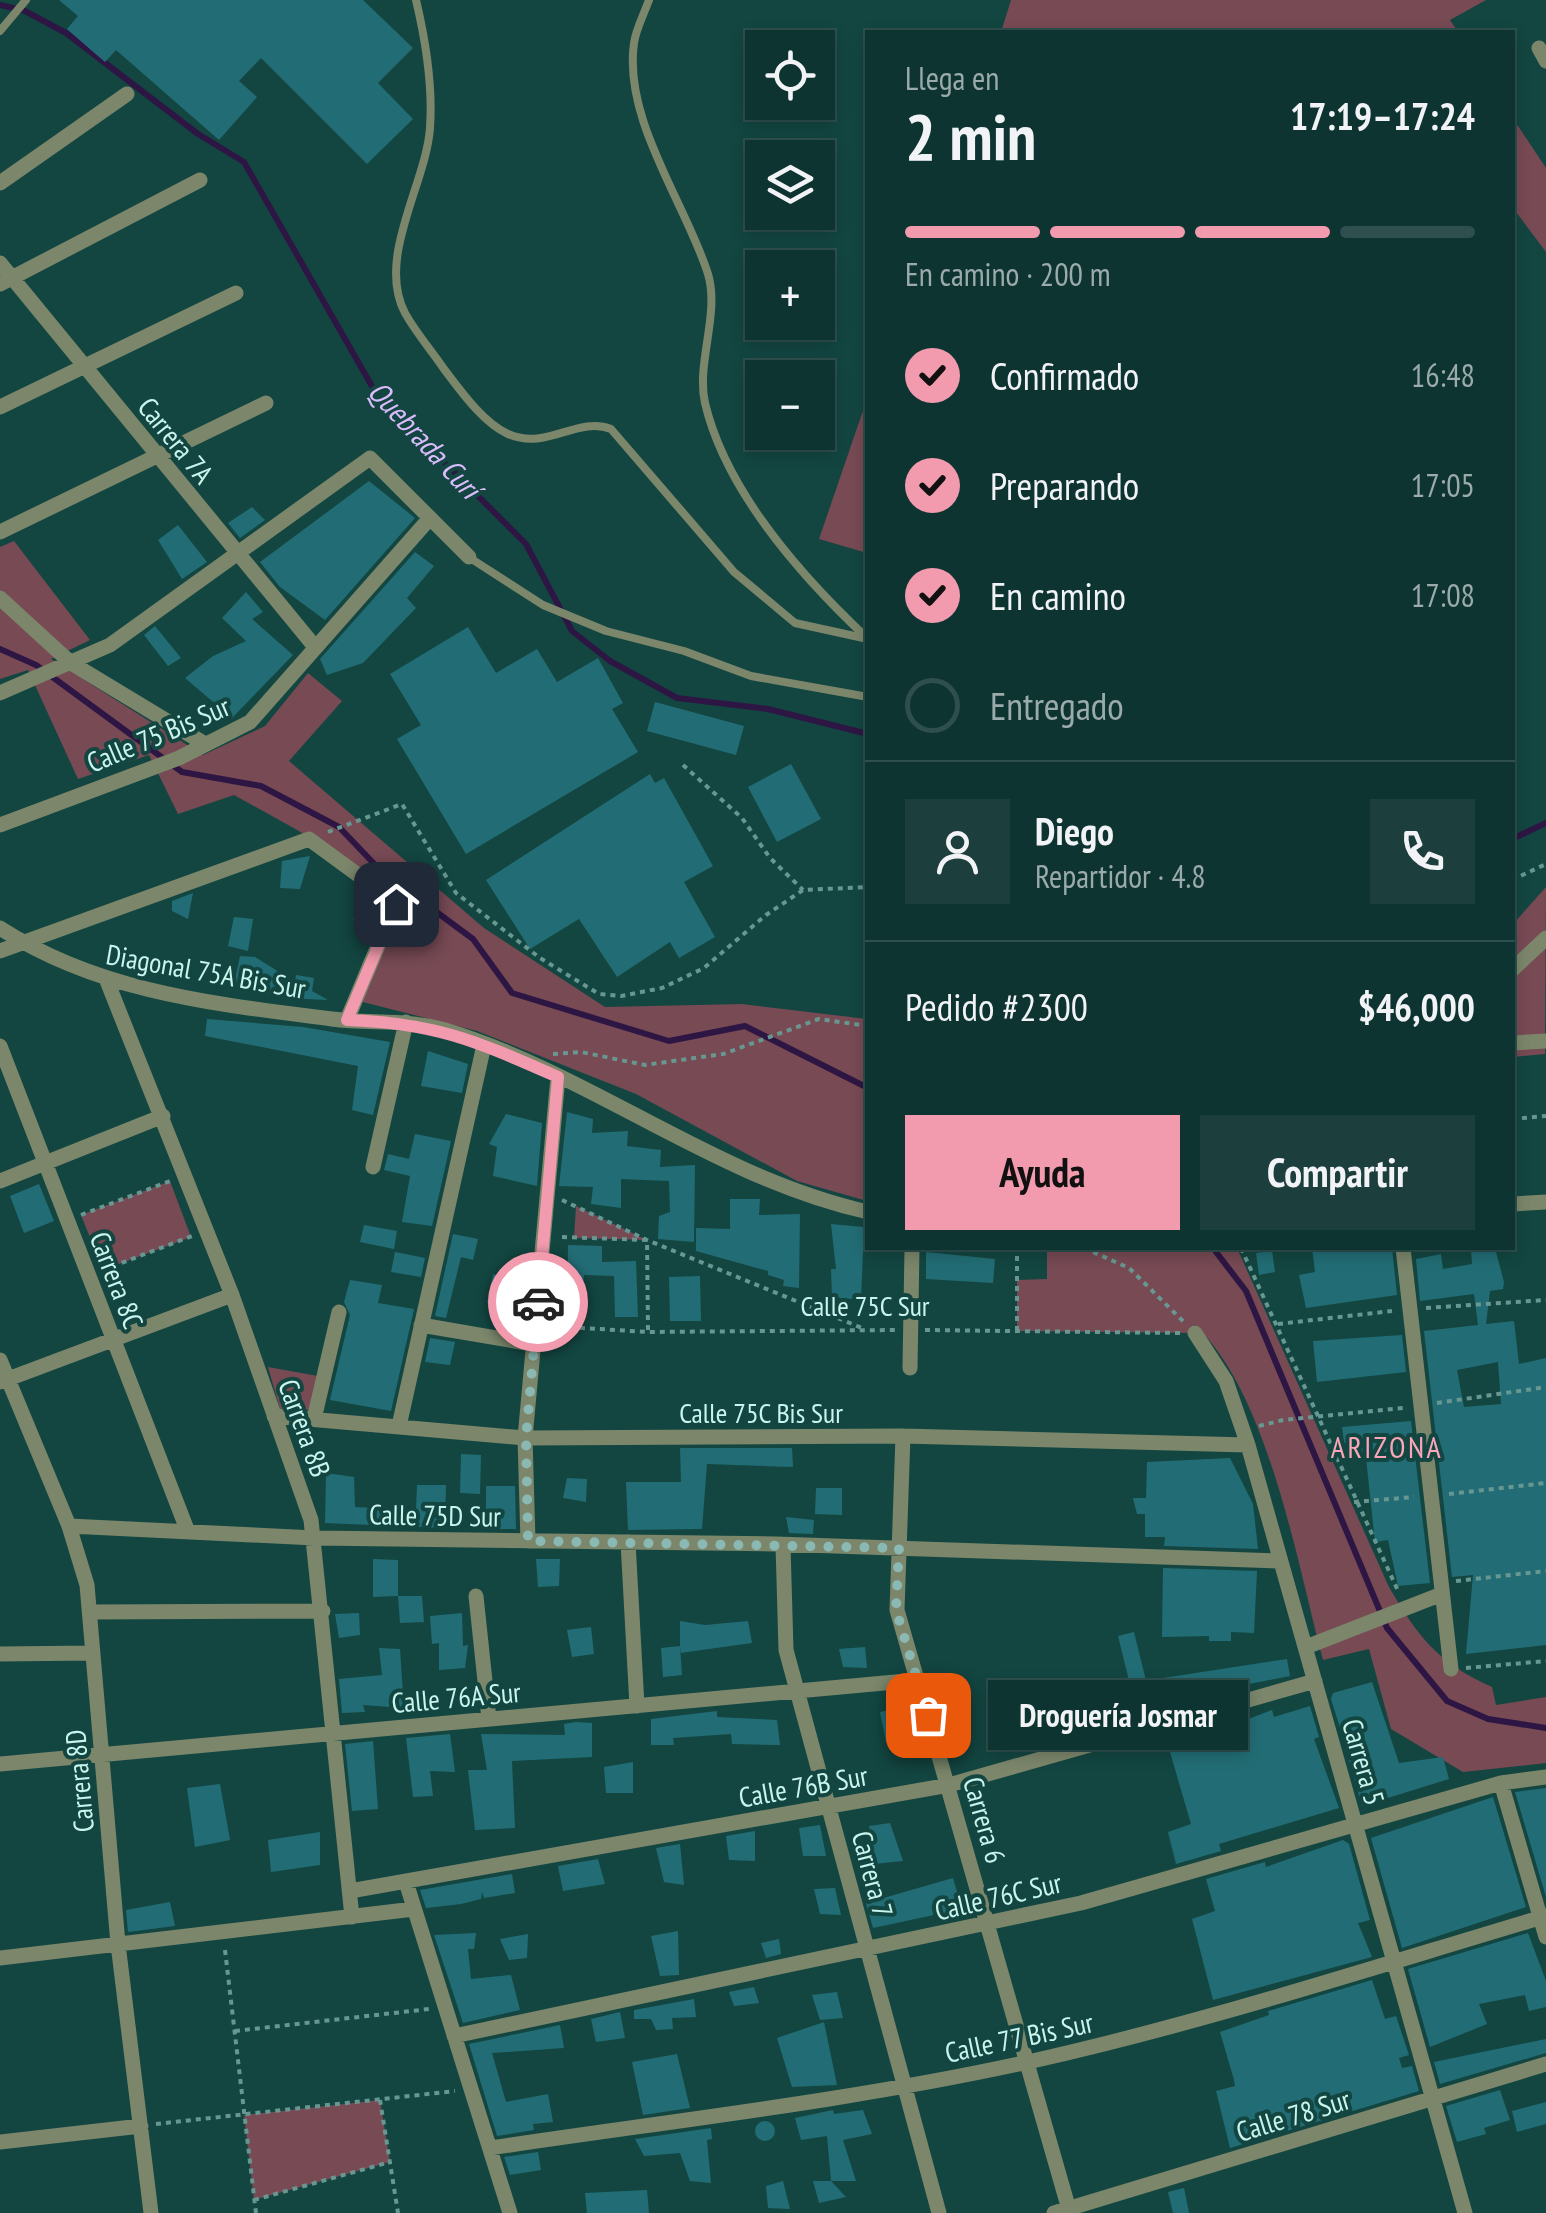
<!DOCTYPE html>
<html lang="es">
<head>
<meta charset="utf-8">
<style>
  body { margin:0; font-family:"PT Sans Narrow",sans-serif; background:#1c3f3d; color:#f1f3f6; height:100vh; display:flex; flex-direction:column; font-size:38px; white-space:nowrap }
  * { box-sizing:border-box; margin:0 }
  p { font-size:32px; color:#9baaab }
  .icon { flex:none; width:55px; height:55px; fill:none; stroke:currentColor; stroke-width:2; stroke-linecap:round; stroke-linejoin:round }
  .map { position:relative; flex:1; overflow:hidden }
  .details { position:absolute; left:865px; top:30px; width:650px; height:1220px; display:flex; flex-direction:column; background:#0e3431; border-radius:0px; box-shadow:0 5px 15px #0003,0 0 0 2px #2e4f4d }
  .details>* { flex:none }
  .controls { position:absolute; left:745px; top:30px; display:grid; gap:20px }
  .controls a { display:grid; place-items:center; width:90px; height:90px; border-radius:0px; background:#0e3431; box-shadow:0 5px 15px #0003,0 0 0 2px #2e4f4d; font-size:50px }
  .pin { position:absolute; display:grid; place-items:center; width:85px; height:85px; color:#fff; margin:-42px; border-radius:20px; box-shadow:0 5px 15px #0006 }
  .courier { position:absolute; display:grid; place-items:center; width:100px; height:100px; margin:-50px; border:8px solid #f29aae; border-radius:50%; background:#fff; color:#222; box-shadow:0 2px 12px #0007 }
  .bubble { position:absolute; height:70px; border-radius:0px; background:#0e3431; box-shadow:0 5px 15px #0003,0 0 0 2px #2e4f4d; font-size:32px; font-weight:700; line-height:70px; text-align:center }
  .headline em { font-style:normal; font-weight:700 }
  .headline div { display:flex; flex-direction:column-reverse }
  .headline { display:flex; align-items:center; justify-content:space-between; height:170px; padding:0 40px }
  h1 { font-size:65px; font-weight:700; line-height:75px }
  .bar { display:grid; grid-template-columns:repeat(4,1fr); gap:15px 10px; align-content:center; height:120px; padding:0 40px }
  .bar i { height:12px; border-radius:8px; background:#2e4f4d }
  .bar .selected { background:#f29aae }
  .bar p { grid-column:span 4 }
  .line { display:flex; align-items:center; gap:25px; padding:0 40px; border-top:2px solid #2e4f4d }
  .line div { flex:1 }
  .round { display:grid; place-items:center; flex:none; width:105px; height:105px; border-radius:0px; background:#1c3f3d }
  ol { padding:0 40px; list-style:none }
  li { display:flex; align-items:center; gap:30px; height:110px }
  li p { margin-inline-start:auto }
  li .icon { padding:10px; border-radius:50%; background:#f29aae; color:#111; stroke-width:4 }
  li:last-child { color:#9baaab }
  li i { width:55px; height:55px; border:5px solid #2e4f4d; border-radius:50% }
  .button { display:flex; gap:20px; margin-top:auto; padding:20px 40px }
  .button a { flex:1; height:115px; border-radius:0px; background:#f29aae; color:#111; font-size:40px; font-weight:700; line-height:115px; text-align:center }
  .button a+a { background:#1c3f3d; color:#f1f3f6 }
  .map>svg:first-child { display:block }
  .green { fill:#774a54 }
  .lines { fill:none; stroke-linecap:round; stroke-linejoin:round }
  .stream { stroke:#2e1644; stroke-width:6 }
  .building { fill:#226d75; fill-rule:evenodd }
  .path { stroke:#689792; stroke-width:4; stroke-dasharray:5 5; stroke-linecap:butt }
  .lane { stroke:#7b866b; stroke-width:8 }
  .street { stroke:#7b866b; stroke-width:15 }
  .done { stroke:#8ab8b2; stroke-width:10; stroke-dasharray:0 18 }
  .route { stroke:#f29aae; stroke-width:12 }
  .labels { text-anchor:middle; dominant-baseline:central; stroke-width:8; stroke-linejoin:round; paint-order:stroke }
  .street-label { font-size:28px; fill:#caf5ef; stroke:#134641 }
  .water-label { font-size:30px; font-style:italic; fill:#dabcfc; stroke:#134641 }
  .neighbourhood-label { font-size:30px; letter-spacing:2.5px; fill:#f9a6b8; stroke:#134641 }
</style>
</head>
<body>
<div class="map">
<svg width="1546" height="2213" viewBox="0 0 1546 2213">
  <rect width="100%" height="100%" fill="#134641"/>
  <!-- green -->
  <path class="green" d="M1011 0H1486L1450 20 1458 32H1001Z
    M1512 117 1546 168V252L1513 208Z
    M867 399 868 553H867L819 539Z
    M14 541 90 640 51 659 203 755 265 726 308 673 342 701 289 761 484 928 605 1007 742 1004 867 1019V1201L797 1181 636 1094 477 1031 355 1000 396 903 299 831 234 795 178 814 149 755 78 779 28 670 0 679V547Z
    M1546 887 1545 1054 1513 1057V924Z
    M170 1181 191 1237 103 1270 81 1215Z
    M576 1206 647 1240 574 1238Z
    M1047 1248H1237L1389 1587C1418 1637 1438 1663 1492 1687L1496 1705 1546 1697V1763L1463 1772 1391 1729 1369 1649 1323 1660C1297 1563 1268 1392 1194 1324L1195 1333 1017 1331V1280L1047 1279Z
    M268 1367 318 1376 311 1410 280 1409Z
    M380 2100 390 2162 254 2200 244 2115Z"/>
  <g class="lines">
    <!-- stream -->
    <path class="stream" d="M0 5 25 11 66 33 198 134 244 162 377 395 526 544 572 631 610 661 677 698 768 709 868 734
      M0 649 36 665 182 772 261 786 339 827 381 871 473 939 512 993 669 1041 745 1026 868 1088
      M1512 839 1546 823
      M1213 1248 1246 1291 1387 1628 1447 1701 1488 1719 1546 1728"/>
  </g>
  <!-- building -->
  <path class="building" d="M59 0H363L413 48 378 83 413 119 367 164 261 58 239 81 257 97 219 140 116 50 105 62 91 50 67 29 78 16Z
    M369 481 415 518 325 620 280 587 260 562Z
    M252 507 265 520 240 538 228 523Z
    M178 525 207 562 182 579 158 540Z
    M415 552 434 566 407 598 416 608 363 663 327 675 320 659Z
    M246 592 263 612 252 619 293 655 232 718 185 678 213 656 246 641 222 618Z
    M155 626 181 658 168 666 144 635Z
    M468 627 496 673 537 649 557 682 598 658 623 703 612 709 638 752 466 854 397 739 421 725 390 674Z
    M655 702 744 726 736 755 647 731Z
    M791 764 821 819 777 842 748 787Z
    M650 774 655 783 664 778 713 866 684 882 715 937 679 958 670 942 617 977 579 919 530 949 486 880Z
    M310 856 300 889 280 888 282 861Z
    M193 893 188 919 172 911V901Z
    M364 909 378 917 367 930 353 919Z
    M234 917 253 919 248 951 228 946Z
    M240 956 255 957 295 982 296 975 314 978 312 991 328 1000 287 998 234 985Z
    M207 1019 303 1027 390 1042 373 1115 352 1110 358 1066 205 1036Z
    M428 1051 468 1064 462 1093 421 1086Z
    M567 1112 593 1119 592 1133 628 1131 627 1146 661 1150 660 1167 695 1165 694 1242 658 1239 659 1216 670 1212 669 1181 621 1179V1208L591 1204 593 1187 559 1186Z
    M506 1114 542 1123 537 1186 493 1176 497 1147 489 1144Z
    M415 1134 451 1141 432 1226 402 1222 410 1176 384 1170 388 1154 409 1159Z
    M39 1184 54 1221 24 1233 10 1196Z
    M730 1199H760L759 1215 800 1214 799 1288 783 1286 784 1280 768 1275V1271L696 1251V1228L730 1229Z
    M831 1224 864 1227 861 1300 832 1297 831 1269H836Z
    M364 1225 397 1231 394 1249 360 1242Z
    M453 1234 478 1239 473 1260 461 1257 446 1318 435 1316Z
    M568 1245 602 1246V1262L636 1261 638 1317H615L614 1276 584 1275 582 1318 567 1317Z
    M1312 1248H1392L1397 1295 1306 1308 1299 1275 1315 1272Z
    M1495 1248 1504 1282 1503 1289 1490 1291 1486 1324 1514 1321 1519 1364 1546 1358V1645L1466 1654 1473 1575 1452 1577 1424 1331 1478 1325 1474 1294 1420 1301 1416 1259 1441 1254 1443 1269 1472 1264 1471 1250ZM1498 1362 1501 1404 1464 1407 1457 1370Z
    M1272 1251 1275 1272 1259 1275 1256 1253Z
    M395 1252 425 1258 421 1277 391 1272Z
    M926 1252 995 1259 993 1283 926 1279Z
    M493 1274 526 1281 521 1309 487 1303Z
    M700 1276 701 1321H670L669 1277Z
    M350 1280 382 1285 378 1303 414 1309 391 1411 330 1400 350 1315 344 1302Z
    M1402 1335 1406 1372 1317 1382 1313 1341Z
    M430 1338 455 1342 450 1365 425 1362Z
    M1411 1421 1430 1583 1398 1586 1388 1540 1375 1542 1366 1458 1356 1459 1354 1442 1344 1443 1342 1427Z
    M680 1448H792L793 1467 707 1464 702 1529 628 1530 626 1482H681Z
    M461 1454 481 1455 480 1494 460 1493Z
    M1230 1458 1253 1504 1258 1549 1164 1546 1165 1537H1145V1514H1137L1133 1498H1146L1147 1462Z
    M326 1473 354 1477 355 1507 416 1510 417 1485H446L445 1528 325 1523Z
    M567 1478 587 1479 586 1502 563 1498Z
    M486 1486H515L516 1529H486Z
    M816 1488H842V1515L815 1514Z
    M786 1517 814 1520 813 1534 789 1533Z
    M373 1559 398 1560V1596L373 1597Z
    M536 1559H560L559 1586 538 1587Z
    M1163 1568 1257 1571 1254 1633 1231 1632V1641H1209V1636L1162 1637Z
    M398 1596H422L424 1622 400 1623Z
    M359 1613 360 1635 339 1638 335 1614Z
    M462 1613 463 1646 468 1645 465 1668 439 1670V1643L432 1644 430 1616Z
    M680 1621 705 1625 748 1621 752 1643 680 1653Z
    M591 1627 594 1654 572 1657 567 1630Z
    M1134 1632 1154 1713 1138 1717 1118 1636Z
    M680 1646 682 1675 663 1677 661 1648Z
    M865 1647 867 1668 843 1667 839 1649Z
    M379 1648 400 1649 404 1708 363 1705 365 1712 342 1713 339 1679 382 1675Z
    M1287 1659 1290 1676 1249 1684V1688L1163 1712V1678Z
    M1372 1682 1399 1763 1443 1757 1449 1779 1362 1806 1349 1760 1360 1756 1351 1728 1341 1731 1331 1699 1333 1693Z
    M913 1705 919 1730 886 1742 880 1712Z
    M1310 1706 1319 1737 1314 1739 1339 1808 1219 1844 1221 1851 1176 1864 1168 1832 1191 1824 1165 1735 1217 1720 1219 1730 1272 1710 1274 1717Z
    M717 1711V1717L777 1720 780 1745 732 1744 731 1734 673 1738 674 1745H651V1719Z
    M576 1722 592 1723V1757L512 1761 515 1828 475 1830 468 1770H487L481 1734 565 1735 564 1724Z
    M450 1734 455 1772 430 1771 433 1796 413 1797 406 1738Z
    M373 1741 378 1809 352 1811 345 1744Z
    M633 1762V1793H606L604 1767Z
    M220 1784 230 1840 195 1847 187 1788Z
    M1546 1788V1897L1515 1792Z
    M1493 1797 1526 1907 1402 1948 1371 1838Z
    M890 1823 903 1861 874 1864 869 1826Z
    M820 1825 826 1856H803L799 1828Z
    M755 1831V1861L729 1860 726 1836Z
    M320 1832V1865L271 1872 268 1840Z
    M1343 1840 1349 1844 1370 1920 1358 1923 1372 1957 1213 2000 1192 1919 1215 1911 1206 1879 1265 1862 1266 1867Z
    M680 1844 684 1885 664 1882 656 1848Z
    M598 1859 605 1884 563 1891 558 1866Z
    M512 1874 515 1893 484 1898 482 1892 481 1899 461 1904 426 1908 420 1890Z
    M953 1878 962 1909 873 1928 866 1903Z
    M835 1888 841 1915 820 1914 814 1889Z
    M170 1902 175 1926 128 1932 126 1910Z
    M678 1931 679 1975 660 1976 651 1936Z
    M476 1933 474 1949H468L471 1979 511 1975 520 2010 463 2023 434 1935Z
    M1528 1933 1546 1981V2007L1529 2011 1525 1995 1479 2004 1487 2024 1430 2047 1408 1969Z
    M528 1934 527 1958 509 1960 500 1939Z
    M779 1939 781 1954 766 1958 761 1943Z
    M1372 1980 1385 2019 1396 2016 1409 2055 1399 2058 1402 2068 1412 2066 1419 2091 1230 2148 1216 2091 1235 2086 1234 2080 1220 2032 1269 2015 1268 2011Z
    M754 1987 759 2003 734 2006 729 1992Z
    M837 1992 843 2018 820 2020 812 1995Z
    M694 1999 696 2017 672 2018 673 2029 656 2030 651 2019H634V2010Z
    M620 2012 625 2038 596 2042 591 2019Z
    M824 2022 837 2085 792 2087 777 2038Z
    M560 2025 564 2048 492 2053 506 2102 548 2094 553 2122 533 2124 534 2130 497 2136 469 2044Z
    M1546 2039V2053L1440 2084 1434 2062Z
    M677 2054 690 2108 643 2115 632 2062Z
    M1500 2090 1510 2120 1484 2128 1486 2134 1457 2142 1446 2106Z
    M1546 2102V2124L1517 2132 1512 2111Z
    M833 2110 834 2114 863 2110 872 2134 843 2140 856 2181H831L827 2136 801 2140 795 2118Z
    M755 2131a10 10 0 1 1 20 0a10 10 0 1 1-20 0Z
    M711 2128 712 2139 707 2140 711 2183 690 2181 680 2153 644 2156 635 2139Z
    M538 2152 541 2170 510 2175 504 2157Z
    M783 2181 790 2209 768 2208 766 2186Z
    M813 2181H831L846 2197 819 2203Z
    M1184 2188 1189 2213H1173L1168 2192Z
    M647 2190 649 2213H587L585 2193Z"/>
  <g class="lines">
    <!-- path -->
    <path class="path" d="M683 765 742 818 770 858 803 890
      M328 832 402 804 456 893 540 958 599 994 621 996 662 988 704 968 766 915 803 890 868 887
      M1512 880 1546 864
      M553 1054 581 1052 645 1065 723 1054 819 1019 868 1026
      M1512 1119 1546 1116
      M562 1200 647 1240 862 1328
      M81 1215 170 1181
      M562 1237 647 1240 648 1330
      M1084 1248 1129 1268 1185 1323
      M1241 1248 1399 1593
      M103 1270 192 1236
      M1426 1308 1546 1300
      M1278 1324 1392 1311
      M550 1326 648 1332 896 1330
      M925 1330 1181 1333
      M1017 1331V1248
      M1437 1403 1546 1387
      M1259 1426 1283 1420 1403 1408
      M1449 1494 1546 1483
      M1354 1502 1414 1497
      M1456 1581 1546 1571
      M1466 1668 1546 1661
      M225 1950 256 2213
      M235 2031 429 2009
      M380 2100 398 2213
      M156 2124 455 2091
      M254 2200 390 2162"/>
    <!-- lane -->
    <path class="lane" d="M416 0C426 42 433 85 430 128 426 184 376 258 405 313 416 333 432 351 444 369 460 390 483 423 508 434 547 451 577 416 611 429L734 572 795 623 868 639
      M649 0C644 14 636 29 634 43 623 120 686 204 708 274 720 314 696 363 705 403 726 492 803 578 868 639
      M0 31 26 0
      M470 558 543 605 606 631 684 651 751 676 868 697"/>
    <!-- street -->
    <path class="street" d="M1539 48 1546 61
      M0 183 127 94
      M0 263 315 647
      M0 284 200 180
      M0 407 236 293
      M0 532 266 403
      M0 598 71 663 205 744
      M0 693 110 645 370 458 469 557
      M0 825 179 758 250 722 430 518
      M0 928C100 993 217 1004 332 1019 370 1024 408 1019 445 1030 593 1075 713 1177 868 1212
      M0 951 309 839 365 880
      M1512 970 1546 938
      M107 981 232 1295 311 1520 352 1917
      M347 1020 396 903
      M1512 1043 1546 1041
      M0 1046 188 1532
      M373 1167 406 1022
      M0 1181 163 1116
      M1512 1204 1546 1202
      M1403 1248 1451 1669
      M421 1325 532 1344
      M1195 1333 1226 1381 1248 1445 1465 2213
      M0 1360 69 1526 87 1585 118 1944 151 2213
      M910 1368 912 1248
      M0 1382 232 1295
      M274 1416 525 1438 903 1436 1248 1445
      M314 1419 339 1312
      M399 1426 484 1045
      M903 1436 897 1610 1070 2213
      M69 1526 315 1538 776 1544 1281 1561
      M528 1541 525 1438 558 1077
      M628 1542 637 1706
      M783 1545 786 1650 939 2213
      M476 1596 489 1719
      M90 1612 323 1611
      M1306 1647 1442 1594
      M0 1654 93 1653
      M0 1764 917 1680
      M1501 1783 1546 1937
      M406 1882 510 2213
      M350 1891 949 1785 1315 1681
      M0 1958 414 1909
      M454 2036 1081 1903 1501 1783 1546 1777
      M0 2142 141 2126
      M490 2148C669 2121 851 2101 1028 2062 1203 2023 1374 1967 1546 1916
      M1054 2213 1546 2064"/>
  </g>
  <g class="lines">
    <!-- done -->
    <path class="done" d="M538 1302 526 1438 528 1541 899 1548 896 1610 928 1715"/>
    <!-- route -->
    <path class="route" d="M396 904 347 1020C437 1023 476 1041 558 1077L538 1302"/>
  </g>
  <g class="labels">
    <!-- street labels -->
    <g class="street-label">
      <text transform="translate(176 440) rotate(51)">Carrera 7A</text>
      <text transform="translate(158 734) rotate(-23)">Calle 75 Bis Sur</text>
      <text transform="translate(206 971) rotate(10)">Diagonal 75A Bis Sur</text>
      <text transform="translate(117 1280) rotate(69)">Carrera 8C</text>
      <text x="865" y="1305">Calle 75C Sur</text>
      <text x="761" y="1412">Calle 75C Bis Sur</text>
      <text transform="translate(305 1428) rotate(70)">Carrera 8B</text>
      <text transform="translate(435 1515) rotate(1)">Calle 75D Sur</text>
      <text transform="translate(456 1697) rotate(-5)">Calle 76A Sur</text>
      <text transform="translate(1364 1762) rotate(74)">Carrera 5</text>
      <text transform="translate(79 1781) rotate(-95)">Carrera 8D</text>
      <text transform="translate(803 1786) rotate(-10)">Calle 76B Sur</text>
      <text transform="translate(985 1820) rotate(74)">Carrera 6</text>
      <text transform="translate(873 1874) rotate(75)">Carrera 7</text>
      <text transform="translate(998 1896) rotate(-13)">Calle 76C Sur</text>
      <text transform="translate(1019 2037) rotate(-12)">Calle 77 Bis Sur</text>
      <text transform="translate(1293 2115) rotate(-17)">Calle 78 Sur</text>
    </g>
    <!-- water labels -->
    <g class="water-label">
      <text transform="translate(425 439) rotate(47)">Quebrada Curí</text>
    </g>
    <!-- neighbourhood labels -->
    <g class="neighbourhood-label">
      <text x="1387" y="1446">ARIZONA</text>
    </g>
  </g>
</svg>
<div class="controls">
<a><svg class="icon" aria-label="locate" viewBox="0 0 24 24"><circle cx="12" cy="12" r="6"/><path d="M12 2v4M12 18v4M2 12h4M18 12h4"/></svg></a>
<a><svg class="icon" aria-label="layers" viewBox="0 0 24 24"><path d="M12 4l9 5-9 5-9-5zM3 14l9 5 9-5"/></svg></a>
<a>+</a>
<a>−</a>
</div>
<div class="pin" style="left:928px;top:1715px;background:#ea580c"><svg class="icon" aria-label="bag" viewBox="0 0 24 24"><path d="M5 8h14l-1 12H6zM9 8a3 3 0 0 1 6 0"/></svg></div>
<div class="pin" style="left:396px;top:904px;background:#1f2937"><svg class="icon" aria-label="home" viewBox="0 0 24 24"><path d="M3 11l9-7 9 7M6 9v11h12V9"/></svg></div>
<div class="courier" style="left:538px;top:1302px"><svg class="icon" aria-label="car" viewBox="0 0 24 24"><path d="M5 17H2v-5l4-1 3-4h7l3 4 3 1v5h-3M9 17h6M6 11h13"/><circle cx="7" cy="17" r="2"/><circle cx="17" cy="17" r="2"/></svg></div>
<div class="bubble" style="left:988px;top:1680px;width:260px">Droguería Josmar</div>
<section class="details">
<div class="headline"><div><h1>2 min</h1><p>Llega en</p></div><em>17:19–17:24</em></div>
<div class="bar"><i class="selected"></i><i class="selected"></i><i class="selected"></i><i></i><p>En camino · 200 m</p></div>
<ol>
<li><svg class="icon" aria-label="check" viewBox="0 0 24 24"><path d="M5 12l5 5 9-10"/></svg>Confirmado<p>16:48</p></li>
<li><svg class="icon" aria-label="check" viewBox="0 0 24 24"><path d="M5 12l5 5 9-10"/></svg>Preparando<p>17:05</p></li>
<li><svg class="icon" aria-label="check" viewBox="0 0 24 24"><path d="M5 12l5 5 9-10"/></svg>En camino<p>17:08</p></li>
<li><i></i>Entregado</li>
</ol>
<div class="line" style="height:180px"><a class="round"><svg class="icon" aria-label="person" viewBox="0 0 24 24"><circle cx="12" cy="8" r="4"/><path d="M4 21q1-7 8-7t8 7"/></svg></a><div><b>Diego</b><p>Repartidor · 4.8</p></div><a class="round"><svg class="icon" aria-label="phone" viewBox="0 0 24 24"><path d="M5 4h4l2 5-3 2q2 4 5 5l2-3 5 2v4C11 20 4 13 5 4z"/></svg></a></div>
<div class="line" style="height:130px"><div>Pedido #2300</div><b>$46,000</b></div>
<div class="button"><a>Ayuda</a><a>Compartir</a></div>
</section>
</div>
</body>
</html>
